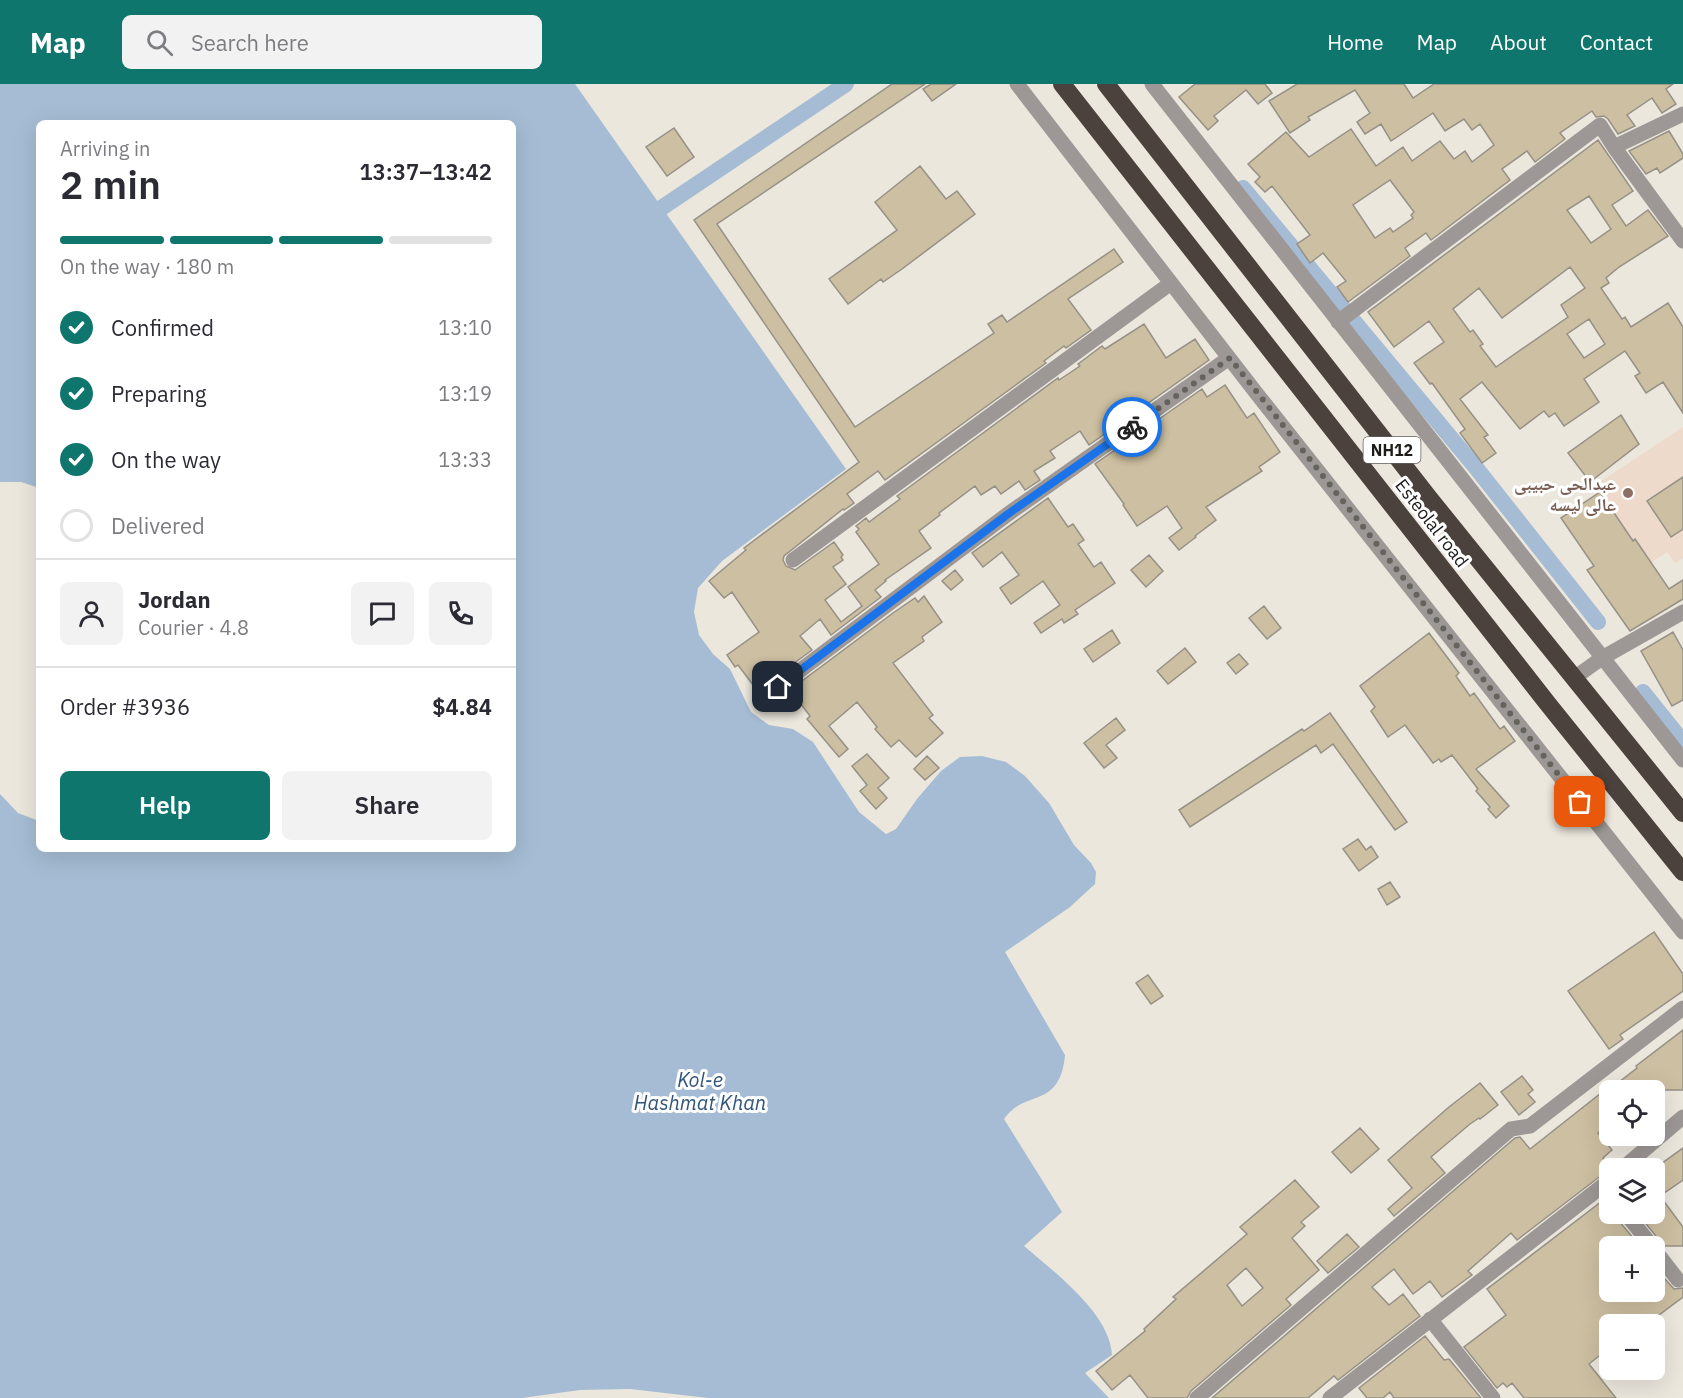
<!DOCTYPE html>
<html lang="en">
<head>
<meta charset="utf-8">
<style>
  body { margin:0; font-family:"IBM Plex Sans","Noto Naskh Arabic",sans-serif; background:#f2f2f3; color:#2b2b33; height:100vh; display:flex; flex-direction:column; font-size:22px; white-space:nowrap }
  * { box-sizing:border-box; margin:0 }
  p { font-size:20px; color:#7c7c81 }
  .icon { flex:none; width:33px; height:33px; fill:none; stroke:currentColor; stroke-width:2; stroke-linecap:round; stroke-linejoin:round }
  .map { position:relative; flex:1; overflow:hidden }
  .details { position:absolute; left:36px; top:36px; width:480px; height:732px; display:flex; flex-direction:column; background:#fff; border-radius:9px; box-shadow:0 6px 24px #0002 }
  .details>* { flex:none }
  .controls { position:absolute; left:1599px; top:996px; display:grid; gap:12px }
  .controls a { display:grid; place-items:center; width:66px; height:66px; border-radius:9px; background:#fff; box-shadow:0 6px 24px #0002; font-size:30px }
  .pin { position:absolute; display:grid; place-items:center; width:51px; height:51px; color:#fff; margin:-26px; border-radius:12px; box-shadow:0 3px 9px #0006 }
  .courier { position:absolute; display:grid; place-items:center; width:60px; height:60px; margin:-30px; border:4px solid #1a73e8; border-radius:50%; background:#fff; color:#222; box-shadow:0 2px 8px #0007 }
  .head em { font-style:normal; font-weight:600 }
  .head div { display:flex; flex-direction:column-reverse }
  .head { display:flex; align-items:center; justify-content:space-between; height:102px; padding:0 24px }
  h1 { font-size:39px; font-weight:600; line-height:45px }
  .bar { display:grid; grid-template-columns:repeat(4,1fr); gap:9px 6px; align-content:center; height:72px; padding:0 24px }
  .bar i { height:8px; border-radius:4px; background:#e1e1e2 }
  .bar .active { background:#0f766e }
  .bar p { grid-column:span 4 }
  .line { display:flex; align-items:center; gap:15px; padding:0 24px; border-top:2px solid #e1e1e2 }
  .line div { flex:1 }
  .round { display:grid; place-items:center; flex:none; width:63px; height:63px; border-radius:9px; background:#f2f2f3 }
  ol { padding:0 24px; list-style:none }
  li { display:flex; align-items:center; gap:18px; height:66px }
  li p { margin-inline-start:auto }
  li .icon { padding:6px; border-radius:50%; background:#0f766e; color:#fff; stroke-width:4 }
  li:last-child { color:#7c7c81 }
  li i { width:33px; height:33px; border:3px solid #e1e1e2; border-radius:50% }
  .cta { display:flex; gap:12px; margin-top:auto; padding:12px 24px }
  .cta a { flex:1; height:69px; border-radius:9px; background:#0f766e; color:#fff; font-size:24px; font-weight:600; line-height:69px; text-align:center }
  .cta a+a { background:#f2f2f3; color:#2b2b33 }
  header { display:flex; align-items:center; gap:36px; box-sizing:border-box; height:84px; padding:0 30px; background:#0f766e; color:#fff }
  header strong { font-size:28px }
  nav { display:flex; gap:33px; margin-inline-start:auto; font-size:21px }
  .search { width:420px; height:54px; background:#f2f2f3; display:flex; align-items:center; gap:15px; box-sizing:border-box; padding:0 21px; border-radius:9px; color:#7c7c81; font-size:22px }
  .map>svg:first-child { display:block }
  .education { fill:#eddaca }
  .water { fill:#a5bcd4 }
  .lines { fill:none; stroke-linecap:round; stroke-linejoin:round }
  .canal { stroke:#a5bcd4; stroke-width:16 }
  .building { fill:#cdbfa1; stroke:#959187; stroke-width:1.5; fill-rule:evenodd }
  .minor { stroke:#9d9896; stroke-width:15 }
  .highway { stroke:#4b413d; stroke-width:18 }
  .done { stroke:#65635d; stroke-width:6; stroke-dasharray:0 10.8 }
  .route { stroke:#1a73e8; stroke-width:8 }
  .education-dot { fill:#8d6e63; stroke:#fff; stroke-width:2 }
  .labels { text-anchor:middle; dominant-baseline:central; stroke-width:6; stroke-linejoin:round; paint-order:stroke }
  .shield { fill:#fff; stroke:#61605d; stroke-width:1.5 }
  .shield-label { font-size:16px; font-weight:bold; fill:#1d1c18 }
  .education-label { font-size:18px; font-weight:bold; fill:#785e54; stroke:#fff; text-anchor:end }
  .street-label { font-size:18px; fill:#1d1c18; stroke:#fff }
  .water-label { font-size:20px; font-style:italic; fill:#305579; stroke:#fff }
</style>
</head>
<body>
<header>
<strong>Map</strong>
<div class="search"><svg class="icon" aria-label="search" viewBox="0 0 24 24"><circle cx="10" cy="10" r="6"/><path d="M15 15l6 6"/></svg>Search here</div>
<nav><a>Home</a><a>Map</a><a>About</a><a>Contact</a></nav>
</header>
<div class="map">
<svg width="1683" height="1314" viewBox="0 0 1683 1314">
  <rect width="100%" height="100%" fill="#ece7dd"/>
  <!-- education -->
  <path class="education" d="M1683 343V396L1681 394 1647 417 1671 453 1683 445V474L1675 479 1667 468 1647 481 1594 402Z"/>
  <!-- water -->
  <path class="water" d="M0 0H575L846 385 722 477 698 504 694 528 699 551 713 570 730 585 751 628 769 641 793 645 813 658 859 728 886 750 896 745 917 715 941 687 960 673 982 672 1006 678 1025 692 1049 719 1074 761 1091 779 1096 788 1095 800 1070 823 1005 868 1065 971C1060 1026 1024 1005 1004 1035L1062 1128 1024 1162C1054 1188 1110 1229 1112 1271L1085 1289 1109 1314H708L630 1305 580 1306 522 1314H0V710L18 729 39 737V765H513V39H39V404L21 398H0Z"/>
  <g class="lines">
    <!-- canal -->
    <path class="canal" d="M1243 104 1477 385 1598 538
      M645 135 846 0
      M1643 608 1683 658"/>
  </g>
  <!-- building -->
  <path class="building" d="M892 0H925L717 140 855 343 994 249 988 240 1002 231 1007 238 1114 165 1123 178 1068 215 1091 246 1066 264 1064 262 1044 277 1046 279 885 396 878 387 847 410 854 419 844 426 843 425 784 472 783 476 786 482 795 486 834 458 843 471 841 473 843 476 833 483 846 500 825 516 841 538 862 522 848 503 879 480 856 448 859 445 856 442 866 434 869 438 900 415 897 412 1058 294 1059 296 1080 282 1078 280 1102 262 1105 265 1144 240 1166 274 1195 255 1209 276 1089 361 1080 347 1050 367 1055 374 1034 387 1040 396 1025 406 1019 397 1001 410 995 402 981 411 975 402 939 429 940 431 919 447 931 464 885 496 886 497 875 506 881 513 831 551 820 535 800 552 812 566 774 594 770 589 753 601 738 581 735 583 727 571 759 548 732 508 724 514 709 497 746 466 744 464 859 378 694 136Z
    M931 0H956L932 17 923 5Z
    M1195 0H1265L1272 9 1258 20 1246 6 1214 32 1218 37 1208 46 1179 13Z
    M1297 0H1404L1413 14 1434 0H1673L1666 5 1676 20 1662 29 1652 14 1627 31 1635 42 1618 50 1608 35 1604 32 1596 33 1592 27 1560 49 1565 55 1535 78 1527 67 1502 85 1510 96 1431 156 1426 149 1405 164 1410 172 1348 218 1337 203 1346 197 1323 169 1310 179 1297 160 1310 151 1272 102 1265 108 1255 98 1260 93 1248 80 1286 48 1309 73 1351 45 1376 82 1403 63 1412 77 1440 57 1454 75 1465 67 1472 78 1494 61 1480 40 1472 46 1464 35 1445 47 1433 29 1391 57 1381 40 1365 50 1357 38 1370 29 1355 6 1308 33 1310 36 1290 49 1269 17ZM1390 96 1414 128 1411 131 1413 134 1393 148 1390 144 1375 154 1353 121Z
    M674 44 694 73 667 92 646 63Z
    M1669 47 1683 70V74L1660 89 1657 84 1646 90 1629 67Z
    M1598 56 1633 107 1612 121 1626 142 1648 126 1668 152 1619 183 1606 194 1609 199 1601 204 1622 235 1625 233 1631 243 1668 219 1683 243V329L1663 298 1646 309 1635 292 1640 289 1625 267 1584 295 1599 318 1564 342 1555 329 1549 333 1544 327 1520 345 1482 298 1460 315 1488 351 1484 353 1496 369 1482 379 1460 349 1465 345 1432 299 1430 300 1414 279 1444 258 1429 237 1394 263 1368 228ZM1589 112 1611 145 1591 159 1567 126ZM1570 183 1585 204 1561 221 1568 233 1496 283 1480 262 1483 260 1473 246 1470 248 1453 225 1479 204 1502 234ZM1589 235 1605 260 1584 274 1567 250Z
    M920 82 946 115 957 107 975 130 902 185 883 198 881 195 848 220 829 195 897 146 875 118Z
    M1225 301 1247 334 1254 329 1280 368 1259 383 1262 387 1206 423 1216 436 1195 452 1196 453 1179 466 1169 454 1182 444 1167 422 1137 442 1123 421 1124 420 1095 380 1202 305 1207 313Z
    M1621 331 1639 360 1590 398 1568 369Z
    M1683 393V445L1671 453 1647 417Z
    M1600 408 1633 457 1635 455 1669 505 1683 496V515L1630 547 1587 486 1594 482 1561 434Z
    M1048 414 1068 443 1073 440 1084 456 1078 460 1094 483 1101 478 1115 499 1075 526 1078 530 1064 539 1062 535 1041 549 1034 539 1060 521 1043 497 1011 520 1000 504 1019 491 1002 468 983 483 972 469Z
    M1149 471 1163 487 1146 503 1131 486Z
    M955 486 963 496 951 506 942 497Z
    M924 512 942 538 922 553 924 557 893 579 933 631 929 634 943 649 916 673 899 656 891 663 875 645 877 643 857 618 829 642 848 665 839 673 807 635 810 632 790 606 893 529 915 514 918 518Z
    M1264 522 1281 544 1267 555 1249 534Z
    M1112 546 1120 559 1093 578 1084 565Z
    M1673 548 1683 566V616L1672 622 1641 567Z
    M1429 549 1459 589 1456 592 1470 612 1474 609 1500 645 1504 642 1515 657 1476 685 1509 722 1496 734 1488 725 1490 723 1476 707 1478 705 1452 671 1441 678 1439 675 1433 679 1405 641 1388 653 1371 627 1375 623 1360 602Z
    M1185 564 1196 578 1168 600 1157 587Z
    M1239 570 1248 580 1236 590 1227 579Z
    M1330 629 1407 738 1395 746 1333 660 1321 669 1316 661 1190 743 1179 726 1302 645 1304 647Z
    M1116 634 1125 646 1106 661 1117 674 1104 684 1084 659Z
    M867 670 889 694 878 704 887 714 876 725 860 707 867 701 852 682Z
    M927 672 939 684 925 696 914 685Z
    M1358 755 1366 766 1371 762 1378 773 1359 787 1343 765Z
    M1390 798 1400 813 1387 821 1378 805Z
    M1654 848 1683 890V907L1620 951 1623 955 1609 965 1568 907Z
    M1148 891 1163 912 1151 920 1136 899Z
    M1683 946V1006H1610V1039L1598 1049 1612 1066 1603 1074 1605 1077 1601 1080 1607 1087 1517 1156 1511 1149 1468 1187 1472 1191 1442 1213 1430 1197 1413 1210 1394 1185 1372 1203 1389 1221 1403 1210 1420 1232 1338 1296 1334 1292 1308 1314H1212L1515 1054 1520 1053 1530 1065 1610 1002V1005L1637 984 1636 982Z
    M1522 992 1533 1006 1528 1010 1535 1018 1519 1031 1501 1008Z
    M1480 999 1498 1021 1480 1035 1479 1034 1470 1040 1431 1073 1445 1089 1394 1132 1388 1125 1412 1104 1388 1076 1449 1023Z
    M1360 1044 1379 1065 1351 1089 1332 1068Z
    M1683 1064V1096L1660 1112 1683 1143V1162H1664L1638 1130H1654V1085Z
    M1295 1096 1319 1123 1301 1138 1305 1142 1292 1154 1319 1186 1286 1215 1291 1221 1191 1307 1187 1314H1148L1130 1291 1112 1306 1096 1287 1145 1247 1144 1245 1176 1215 1173 1213 1247 1150 1240 1143ZM1246 1184 1263 1204 1242 1222 1227 1201Z
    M1610 1111V1130H1617L1618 1136 1640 1162H1610V1184L1603 1189 1610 1197V1208H1654V1203L1665 1195 1674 1205 1683 1204V1213L1647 1240H1610V1263L1589 1280 1616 1314H1524L1512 1299 1507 1303 1503 1299 1497 1304 1464 1263 1506 1231 1487 1205Z
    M1347 1150 1359 1163 1328 1189 1317 1177Z
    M1425 1252 1444 1276 1449 1275 1481 1314H1394L1390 1308 1383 1314H1367L1359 1304Z"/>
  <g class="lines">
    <!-- minor -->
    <path class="minor" d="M1017 0 1257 310 1683 848
      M1152 0 1683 676
      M1614 63 1683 157
      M1338 238 1600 41 1614 63 1683 30
      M793 476 1171 199
      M1574 594 1602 574 1683 528
      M778 603 1008 430 1229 274
      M1623 1084 1683 1033
      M1626 1130 1652 1162
      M1654 1165 1678 1196
      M1430 1235 1493 1314
      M1197 1314 1511 1045 1530 1042 1683 924
      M1330 1314 1610 1096"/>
    <!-- highway -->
    <path class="highway" d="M1062 0 1548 620 1683 788
      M1106 0 1429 414 1683 729"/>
  </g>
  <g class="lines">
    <!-- done -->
    <path class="done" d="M1132 343 1230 274 1580 718"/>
    <!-- route -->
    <path class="route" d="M778 603 1008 430 1132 343"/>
  </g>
  <!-- markers -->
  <circle class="education-dot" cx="1628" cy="409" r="6"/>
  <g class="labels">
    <!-- shield labels -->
    <rect class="shield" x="1363.5" y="353" width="57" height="26" rx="4.5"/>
    <g class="shield-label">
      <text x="1392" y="366">NH12</text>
    </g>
    <!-- education labels -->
    <g class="education-label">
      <text x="1616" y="399">عبدالحی حبیبی<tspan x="1616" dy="21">عالی لیسه</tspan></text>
    </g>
    <!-- street labels -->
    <g class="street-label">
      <text transform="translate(1432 439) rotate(52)">Esteolal road</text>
    </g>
    <!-- water labels -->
    <g class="water-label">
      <text x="700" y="995">Kol-e<tspan x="700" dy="23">Hashmat Khan</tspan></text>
    </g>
  </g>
</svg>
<div class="controls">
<a><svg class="icon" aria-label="locate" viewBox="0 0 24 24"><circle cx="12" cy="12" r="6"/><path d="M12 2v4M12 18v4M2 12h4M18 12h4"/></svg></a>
<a><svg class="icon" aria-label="layers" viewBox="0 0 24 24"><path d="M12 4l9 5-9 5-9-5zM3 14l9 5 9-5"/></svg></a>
<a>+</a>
<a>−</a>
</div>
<div class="pin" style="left:1580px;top:718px;background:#ea580c"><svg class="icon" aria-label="bag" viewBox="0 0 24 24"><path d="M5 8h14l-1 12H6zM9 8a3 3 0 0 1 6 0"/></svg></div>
<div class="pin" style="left:778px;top:603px;background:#1f2937"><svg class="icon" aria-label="home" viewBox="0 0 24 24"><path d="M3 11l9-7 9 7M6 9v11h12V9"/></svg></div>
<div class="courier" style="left:1132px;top:343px"><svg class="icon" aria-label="bike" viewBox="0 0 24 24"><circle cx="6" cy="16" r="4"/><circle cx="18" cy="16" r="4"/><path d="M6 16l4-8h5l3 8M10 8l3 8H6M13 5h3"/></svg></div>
<section class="details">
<div class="head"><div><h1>2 min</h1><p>Arriving in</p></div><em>13:37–13:42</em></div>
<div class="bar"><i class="active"></i><i class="active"></i><i class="active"></i><i></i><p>On the way · 180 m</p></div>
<ol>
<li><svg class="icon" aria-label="check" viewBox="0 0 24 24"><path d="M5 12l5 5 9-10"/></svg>Confirmed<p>13:10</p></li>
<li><svg class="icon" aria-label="check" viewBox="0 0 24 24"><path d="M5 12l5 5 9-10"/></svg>Preparing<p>13:19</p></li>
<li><svg class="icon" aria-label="check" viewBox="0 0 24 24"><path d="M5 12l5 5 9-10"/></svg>On the way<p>13:33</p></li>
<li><i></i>Delivered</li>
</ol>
<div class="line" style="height:108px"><a class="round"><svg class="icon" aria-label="person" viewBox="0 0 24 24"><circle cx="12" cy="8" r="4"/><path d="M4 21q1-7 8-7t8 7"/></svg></a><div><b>Jordan</b><p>Courier · 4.8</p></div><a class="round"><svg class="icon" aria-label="chat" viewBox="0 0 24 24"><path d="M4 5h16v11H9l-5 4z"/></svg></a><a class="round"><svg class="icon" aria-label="phone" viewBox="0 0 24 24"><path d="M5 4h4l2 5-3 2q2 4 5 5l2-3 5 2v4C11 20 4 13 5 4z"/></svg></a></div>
<div class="line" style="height:78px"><div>Order #3936</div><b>$4.84</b></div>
<div class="cta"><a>Help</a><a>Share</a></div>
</section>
</div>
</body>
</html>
